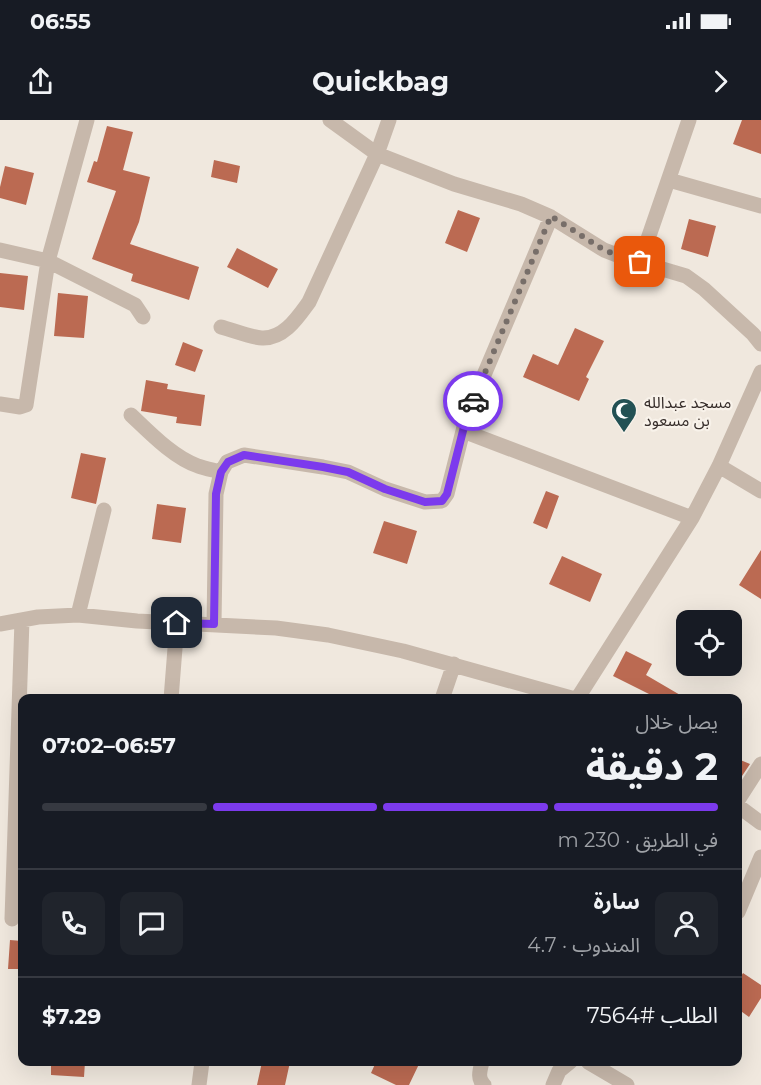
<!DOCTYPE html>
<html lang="ar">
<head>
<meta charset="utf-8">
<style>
  body { margin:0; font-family:Montserrat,"Noto Sans Arabic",sans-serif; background:#20242c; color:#f1f3f6; direction:rtl; height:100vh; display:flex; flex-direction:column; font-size:22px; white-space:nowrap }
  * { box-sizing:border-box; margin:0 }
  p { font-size:20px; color:#9ea1a6 }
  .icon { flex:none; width:33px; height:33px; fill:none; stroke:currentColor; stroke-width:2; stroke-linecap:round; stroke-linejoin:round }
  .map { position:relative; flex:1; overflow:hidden; direction:ltr }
  .panel { position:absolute; left:18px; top:574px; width:724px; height:372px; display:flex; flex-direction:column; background:#171b24; border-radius:12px; box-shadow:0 6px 24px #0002; direction:rtl }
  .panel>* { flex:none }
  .fabs { position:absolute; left:676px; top:490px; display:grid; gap:12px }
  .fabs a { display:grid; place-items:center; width:66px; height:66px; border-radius:12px; background:#171b24; box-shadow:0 6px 24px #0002; font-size:30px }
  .pin { position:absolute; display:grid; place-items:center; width:51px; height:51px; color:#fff; margin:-26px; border-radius:12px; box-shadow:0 3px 9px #0006 }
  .courier { position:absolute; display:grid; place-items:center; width:60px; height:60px; margin:-30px; border:4px solid #7c3aed; border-radius:50%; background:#fff; color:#222; box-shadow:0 2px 8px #0007 }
  .head em { font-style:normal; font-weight:700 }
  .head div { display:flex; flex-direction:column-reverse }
  .head { display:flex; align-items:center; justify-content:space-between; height:102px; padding:0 24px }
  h1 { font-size:39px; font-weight:700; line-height:45px }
  .bar { display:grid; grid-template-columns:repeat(4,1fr); gap:9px 6px; align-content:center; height:72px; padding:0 24px }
  .bar i { height:8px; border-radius:4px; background:#363941 }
  .bar .current { background:#7c3aed }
  .bar p { grid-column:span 4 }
  .line { display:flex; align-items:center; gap:15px; padding:0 24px; border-top:2px solid #363941 }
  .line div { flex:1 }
  .round { display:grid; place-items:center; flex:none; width:63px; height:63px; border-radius:12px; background:#20242c }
  .status { display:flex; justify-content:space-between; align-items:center; height:42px; padding:0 30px; background:#171b24; direction:ltr }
  .status svg { height:16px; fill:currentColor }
  header { display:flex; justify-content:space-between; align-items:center; height:78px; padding:0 24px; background:#171b24; font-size:27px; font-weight:700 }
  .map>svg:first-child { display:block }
  .building { fill:#bb6a52 }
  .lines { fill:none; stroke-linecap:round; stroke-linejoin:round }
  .minor { stroke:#c7b8ab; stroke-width:15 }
  .done { stroke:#776e69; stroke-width:6; stroke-dasharray:0 10.8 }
  .route { stroke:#7c3aed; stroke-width:8 }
  .labels { text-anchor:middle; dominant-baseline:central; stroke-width:4.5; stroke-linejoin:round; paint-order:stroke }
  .poi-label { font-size:16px; fill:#362d2a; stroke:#f8f2ea; text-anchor:start }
</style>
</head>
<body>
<div class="status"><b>06:55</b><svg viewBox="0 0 49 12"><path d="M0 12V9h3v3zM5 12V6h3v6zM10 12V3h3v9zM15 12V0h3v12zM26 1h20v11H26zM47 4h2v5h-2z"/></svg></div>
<header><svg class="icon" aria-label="forward" viewBox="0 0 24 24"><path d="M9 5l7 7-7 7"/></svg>Quickbag<svg class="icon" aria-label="share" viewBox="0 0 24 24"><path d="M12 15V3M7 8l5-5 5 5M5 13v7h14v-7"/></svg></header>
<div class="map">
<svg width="761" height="965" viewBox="0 0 761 965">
  <rect width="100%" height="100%" fill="#f0e8de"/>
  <!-- building -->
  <path class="building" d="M742 0H761V34L733 24Z
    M107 6 133 12 123 50 150 57 139 102 130 124 199 147 189 180 131 161 133 154 92 139 116 71 87 62 94 41 97 42Z
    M214 40 240 46 237 63 211 57Z
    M5 46 34 53 26 85 0 78V67Z
    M458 90 480 98 467 132 445 123Z
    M689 99 716 106 708 137 681 129Z
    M237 128 278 149 268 168 227 147Z
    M0 153 28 156 24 190 0 187Z
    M58 173 88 176 84 218 54 216Z
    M575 208 604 221 586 257 589 259 579 281 523 257 533 234 558 245Z
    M183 222 203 230 195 252 175 245Z
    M146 260 168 264 167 269 205 275 201 306 176 303 177 297 141 291Z
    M81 333 106 338 96 384 71 378Z
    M546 371 559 376 547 409 533 403Z
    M157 384 186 388 181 423 152 419Z
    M384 401 417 411 407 444 373 433Z
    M761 430V479L739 465Z
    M562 436 602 454 590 482 549 464Z
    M626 531 652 544 646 555 687 579H647L649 574 613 556Z
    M738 639 750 644 738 662Z
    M10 820 22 821V849H8Z
    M743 853 761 865V878L749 897 738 889V861Z
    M51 942H85L84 957 51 955Z
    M262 942H290L285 965H257Z
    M376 942H420L409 965H396L371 953Z"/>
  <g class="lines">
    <!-- minor -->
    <path class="minor" d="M330 0 377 34 454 64 521 84 551 97 604 130 622 137 686 156 704 169 753 214 761 224
      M669 60 761 86
      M0 130 48 141 135 185 143 197
      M640 142 689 0
      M221 207C232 210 253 218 262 218 284 219 298 197 309 182L377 34 389 0
      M0 284 20 287 26 285 48 141 87 0
      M131 295C150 313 174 338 198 346 206 349 214 350 221 352
      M463 311 692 398
      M719 346 761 371
      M78 495 104 390
      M0 504 38 497 78 495 137 501 276 508 328 515 403 531 575 579
      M214 504 216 374 221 352 227 342 244 335 323 347 348 352 385 369 425 382 442 381 447 374 467 295 551 97
      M171 579 177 503
      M442 579 454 544
      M577 579 692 398 719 346 761 252
      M738 680 761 644
      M738 686 761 703
      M738 792 761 737
      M12 799 22 500
      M482 942C480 950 477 959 484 965
      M588 942 627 965
      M199 965 202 942
      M553 965 559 951 570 942"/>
  </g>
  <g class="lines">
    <!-- done -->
    <path class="done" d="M473 281 551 96 604 130 622 137 640 142"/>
    <!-- route -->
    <path class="route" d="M177 503 214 504 216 374 221 352 228 342 244 335 323 347 348 352 385 369 425 382 442 381 447 374 467 295 473 281"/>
  </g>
  <!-- icons -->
  <defs>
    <symbol id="mosque-pin" viewBox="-11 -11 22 30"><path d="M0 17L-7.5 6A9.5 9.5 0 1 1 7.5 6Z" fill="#235154" stroke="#f8f2ea"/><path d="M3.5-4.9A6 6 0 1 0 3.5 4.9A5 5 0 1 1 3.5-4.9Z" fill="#fff"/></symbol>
  </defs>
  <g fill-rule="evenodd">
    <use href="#mosque-pin" x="609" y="276" width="30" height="40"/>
  </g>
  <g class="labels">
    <!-- poi labels -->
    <g class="poi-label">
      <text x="644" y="282">مسجد عبدالله<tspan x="644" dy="18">بن مسعود</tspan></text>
    </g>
  </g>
</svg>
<div class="fabs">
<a><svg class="icon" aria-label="locate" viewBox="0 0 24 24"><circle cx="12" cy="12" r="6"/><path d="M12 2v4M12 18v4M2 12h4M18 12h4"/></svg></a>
</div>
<div class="pin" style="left:640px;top:142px;background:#ea580c"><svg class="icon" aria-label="bag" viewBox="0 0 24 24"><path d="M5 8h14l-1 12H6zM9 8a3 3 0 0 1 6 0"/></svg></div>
<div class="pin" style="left:177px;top:503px;background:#1f2937"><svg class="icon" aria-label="home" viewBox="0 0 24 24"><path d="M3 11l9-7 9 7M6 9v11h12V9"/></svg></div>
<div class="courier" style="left:473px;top:281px"><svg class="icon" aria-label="car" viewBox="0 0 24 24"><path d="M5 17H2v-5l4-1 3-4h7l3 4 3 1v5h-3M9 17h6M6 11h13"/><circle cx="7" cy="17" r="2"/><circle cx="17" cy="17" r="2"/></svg></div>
<section class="panel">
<div class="head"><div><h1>2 دقيقة</h1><p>يصل خلال</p></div><em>06:57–07:02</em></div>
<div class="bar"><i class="current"></i><i class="current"></i><i class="current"></i><i></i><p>في الطريق · 230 m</p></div>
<div class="line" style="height:108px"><a class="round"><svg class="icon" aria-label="person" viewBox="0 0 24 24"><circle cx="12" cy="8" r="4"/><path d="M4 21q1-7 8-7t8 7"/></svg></a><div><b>سارة</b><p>المندوب · 4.7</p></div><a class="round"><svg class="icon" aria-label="chat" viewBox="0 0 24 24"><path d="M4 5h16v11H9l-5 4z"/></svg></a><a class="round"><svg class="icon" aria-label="phone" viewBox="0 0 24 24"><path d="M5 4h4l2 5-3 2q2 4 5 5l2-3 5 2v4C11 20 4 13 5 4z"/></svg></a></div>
<div class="line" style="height:78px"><div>الطلب #7564</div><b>$7.29</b></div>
</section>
</div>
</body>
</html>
